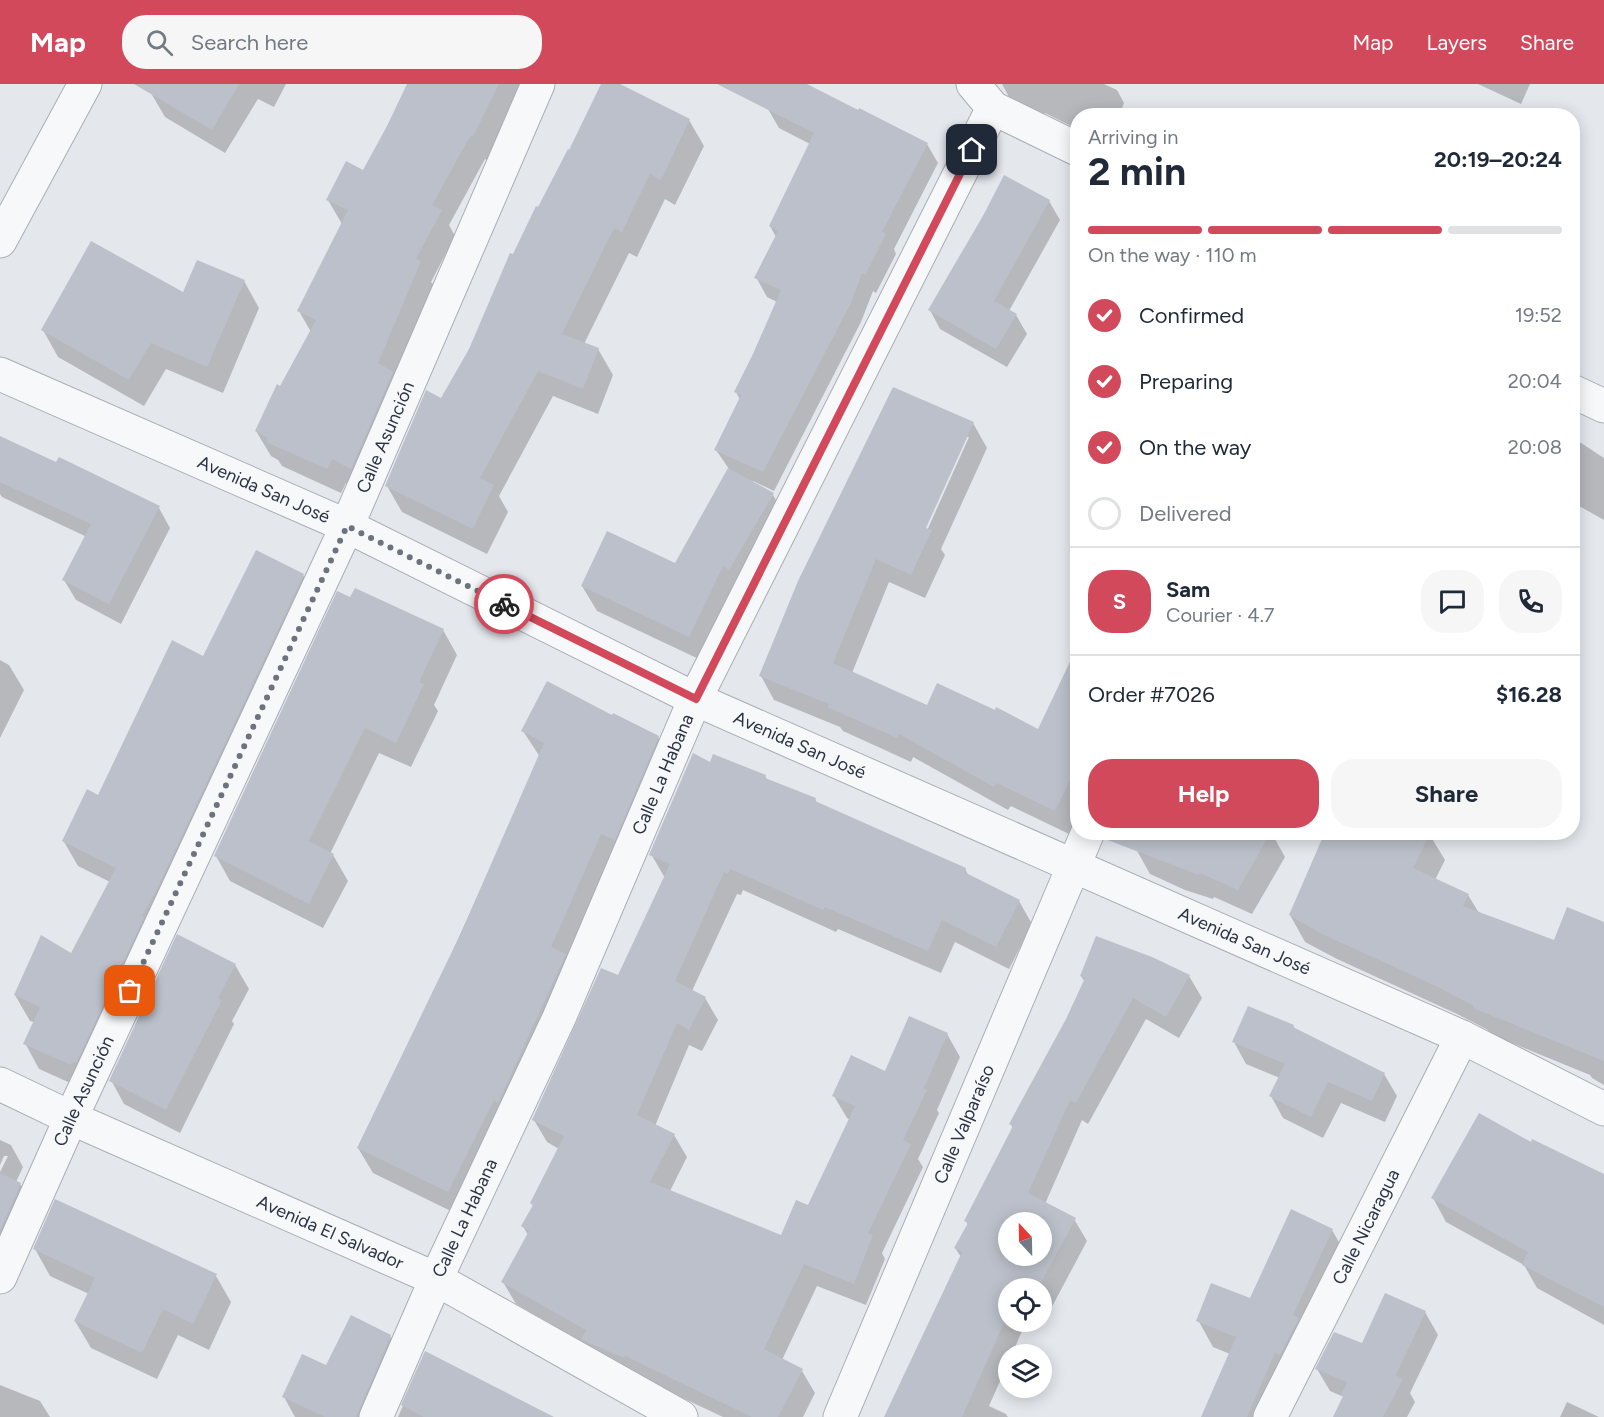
<!DOCTYPE html>
<html lang="en">
<head>
<meta charset="utf-8">
<style>
  body { margin:0; font-family:Figtree,sans-serif; background:#f6f6f7; color:#1f2937; height:100vh; display:flex; flex-direction:column; font-size:22px; white-space:nowrap }
  * { box-sizing:border-box; margin:0 }
  p { font-size:20px; color:#747a83 }
  .icon { flex:none; width:33px; height:33px; fill:none; stroke:currentColor; stroke-width:2; stroke-linecap:round; stroke-linejoin:round }
  .map { position:relative; flex:1; overflow:hidden }
  .details { position:absolute; left:1070px; top:24px; width:510px; height:732px; display:flex; flex-direction:column; background:#fff; border-radius:24px; box-shadow:0 3px 15px #0003 }
  .details>* { flex:none }
  .needle { width:39px; rotate:338deg }
  .controls { position:absolute; left:998px; top:1128px; display:grid; gap:12px }
  .controls a { display:grid; place-items:center; width:54px; height:54px; border-radius:50%; background:#fff; box-shadow:0 3px 15px #0003; font-size:30px }
  .pin { position:absolute; display:grid; place-items:center; width:51px; height:51px; color:#fff; margin:-26px; border-radius:12px; box-shadow:0 3px 9px #0006 }
  .courier { position:absolute; display:grid; place-items:center; width:60px; height:60px; margin:-30px; border:4px solid #d1495b; border-radius:50%; background:#fff; color:#222; box-shadow:0 2px 8px #0007 }
  .summary em { font-style:normal; font-weight:700 }
  .summary div { display:flex; flex-direction:column-reverse }
  .summary { display:flex; align-items:center; justify-content:space-between; height:102px; padding:0 18px }
  h1 { font-size:39px; font-weight:700; line-height:45px }
  .bar { display:grid; grid-template-columns:repeat(4,1fr); gap:9px 6px; align-content:center; height:72px; padding:0 18px }
  .bar i { height:8px; border-radius:4px; background:#e0e1e3 }
  .bar .on { background:#d1495b }
  .bar p { grid-column:span 4 }
  .line { display:flex; align-items:center; gap:15px; padding:0 18px; border-top:2px solid #e0e1e3 }
  .line div { flex:1 }
  .round { display:grid; place-items:center; flex:none; width:63px; height:63px; border-radius:24px; background:#f6f6f7 }
  ol { padding:0 18px; list-style:none }
  li { display:flex; align-items:center; gap:18px; height:66px }
  li p { margin-inline-start:auto }
  li .icon { padding:6px; border-radius:50%; background:#d1495b; color:#fff; stroke-width:4 }
  li:last-child { color:#747a83 }
  li i { width:33px; height:33px; border:3px solid #e0e1e3; border-radius:50% }
  .cta { display:flex; gap:12px; margin-top:auto; padding:12px 18px }
  .cta a { flex:1; height:69px; border-radius:24px; background:#d1495b; color:#fff; font-size:24px; font-weight:700; line-height:69px; text-align:center }
  .cta a+a { background:#f6f6f7; color:#1f2937 }
  header { display:flex; align-items:center; gap:36px; box-sizing:border-box; height:84px; padding:0 30px; background:#d1495b; color:#fff }
  header strong { font-size:28px }
  nav { display:flex; gap:33px; margin-inline-start:auto; font-size:21px }
  .search { width:420px; height:54px; background:#f6f6f7; display:flex; align-items:center; gap:15px; box-sizing:border-box; padding:0 21px; border-radius:24px; color:#747a83; font-size:22px }
  .map>svg:first-child { display:block }
  .shadow { fill:#0003; fill-rule:evenodd }
  .building { fill:#bbc0ca; fill-rule:evenodd }
  .lines { fill:none; stroke-linecap:round; stroke-linejoin:round }
  .minor-casing { stroke:#a9aeb7; stroke-width:35 }
  .minor { stroke:#f7f8fa; stroke-width:33 }
  .done { stroke:#6c737f; stroke-width:6; stroke-dasharray:0 10.8 }
  .route { stroke:#d1495b; stroke-width:8 }
  .labels { text-anchor:middle; dominant-baseline:central; stroke-width:4.5; stroke-linejoin:round; paint-order:stroke }
  .street-label { font-size:18px; fill:#2b3445; stroke:#f4f6f9 }
</style>
</head>
<body>
<header>
<strong>Map</strong>
<div class="search"><svg class="icon" aria-label="search" viewBox="0 0 24 24"><circle cx="10" cy="10" r="6"/><path d="M15 15l6 6"/></svg>Search here</div>
<nav><a>Map</a><a>Layers</a><a>Share</a></nav>
</header>
<div class="map">
<svg width="1604" height="1333" viewBox="0 0 1604 1333">
  <rect width="100%" height="100%" fill="#e4e7ec"/>
  <!-- shadow -->
  <path class="shadow" d="M157 0H286L274 23 258 15 225 69 165 33 151 9Z
    M409 0H527L488 77 485 75 449 141 455 152 431 198 435 203 365 409 346 399 341 409 282 382 278 376 271 372 256 347 311 248 299 227 342 140 328 116 364 88Z
    M603 0H617L689 36 704 62 675 121 665 115 637 173 629 169 584 260 598 265 613 291 598 330 553 312 499 412 508 428 487 470 402 428 387 402 441 316 470 266 514 172 570 68Z
    M780 0H804L927 60 938 79 894 165 896 170 876 209 873 207 861 238 774 407 753 397 752 399 773 411 787 435 703 577 597 527 582 502 676 481 729 385 716 366 740 316 736 308 777 218 767 213 756 193 776 153 770 142 810 60 779 44 768 25Z
    M1002 0H1104L1117 6 1124 19 1122 24 1134 32H1077V45L1045 29 1043 32 1009 13Z
    M1478 0H1530L1521 20Z
    M1049 117 1060 136 1009 227 1016 231 1027 250 1007 283 940 245 930 226Z
    M244 197 259 224 223 309 166 285 144 322 58 273 43 246 184 210Z
    M973 339 987 364 941 465 945 471 925 514 889 498 852 589 928 623 1038 647 1076 570 1072 564 1077 554V733L1069 750 1011 722 1008 726 913 673 911 678 843 647 840 643 774 616 761 592ZM966 353H969L925 451 922 450Z
    M1572 353 1604 374V436L1572 418Z
    M0 370 159 424 170 444 121 540 76 516 64 496 87 453 2 413 0 410Z
    M303 491 318 517 86 1006 39 985 25 959 34 938 30 937 15 911 72 871 110 798 78 782 63 756 99 713 204 574Z
    M443 546 457 571 434 621 438 627 411 683 379 669 330 770 333 771 348 797 323 844 230 797 216 772Z
    M0 576 9 581 24 606 0 654Z
    M613 633 658 653 672 678 463 1133 373 1089 358 1064 445 884 540 673 523 647Z
    M711 680 765 692 768 697 815 715 817 719 965 785 969 792 1019 817 1032 840 1009 885 955 858 941 889 838 845 836 848 743 806 741 811 737 810 692 907 705 914 718 936 702 967 689 961 655 1042 674 1051 687 1073 670 1107 781 1153 808 1123 850 1036 847 1034 834 1012 886 989 947 950 960 973 937 1026 939 1029 918 1075 923 1083 882 1169 885 1175 866 1221 817 1202 782 1276 802 1287 815 1309 803 1333H723L638 1293 596 1278 586 1260 516 1220 503 1198 528 1151 523 1142 534 1123 531 1119 559 1065 547 1058 534 1036 618 893 665 794 651 770Z
    M1271 748 1285 773 1252 830 1214 813 1213 815 1185 806 1150 790 1136 765Z
    M1428 748 1445 776 1435 796 1468 811 1479 829 1555 858 1604 839V1001L1592 994 1590 991 1490 950 1488 946 1457 930 1337 875 1305 858 1290 831Z
    M235 881 249 905 232 937 234 940 180 1049 124 1020 111 996Z
    M1081 892H1189L1202 914 1179 954 1146 935 1088 1040 1082 1036 1045 1120 1074 1135 1087 1157 1047 1232 1041 1229V1204H1008V1238H1026L1012 1270H1008V1279L989 1322 1006 1330 1008 1333H885L961 1173 955 1164 968 1141 966 1137 1013 1045 1011 1040 1068 936 1085 898ZM1008 1138H1041V1172H1008Z
    M1293 942 1296 946 1384 990 1397 1012 1385 1038 1341 1019 1323 1054 1283 1034 1271 1012 1280 994 1246 980 1234 958Z
    M0 1056 11 1061 23 1083 16 1098 20 1100 33 1122 0 1165V1088L8 1072H4L0 1081Z
    M1532 1060 1604 1092V1241L1537 1204 1524 1181 1446 1138 1433 1114Z
    M1332 1146 1347 1172 1273 1333H1203L1230 1270 1213 1263 1198 1236 1250 1216Z
    M35 1165 216 1192 231 1218 209 1266 178 1251 157 1295 91 1264 75 1237 89 1210 50 1192Z
    M1425 1228 1438 1251 1410 1309 1415 1318 1407 1333H1334L1344 1313 1330 1307 1317 1285Z
    M390 1252 404 1275 379 1333H295L284 1313 327 1283Z
    M426 1269 525 1333H398Z
    M0 1301 40 1317 50 1333H0Z
    M1567 1318 1599 1333H1560Z"/>
  <!-- building -->
  <path class="building" d="M134 0H239L212 46Z
    M407 0H499L473 53 471 51 432 121 442 126 416 175 421 177 378 279 393 288 351 385 332 375 327 385 266 358 268 354 255 347 277 300 280 302 316 236 297 227 348 126 326 116 346 77 363 86 387 42Z
    M601 0H620L690 35 661 96 650 90 622 148 614 144 562 250 599 264 583 305 538 287 480 394 494 401 473 445 385 402 426 306 441 314 469 265 510 169 513 170 536 122 538 123 568 65 569 66Z
    M717 0H807L858 26 859 24 928 59 882 148 886 150 865 191 862 189 851 219 763 388 714 366 741 311 734 308 753 270 781 206 754 194 778 147 769 142 814 49Z
    M1004 91 1050 116 994 217 1017 230 996 265 928 226 984 130Z
    M91 157 183 208 197 176 245 196 207 283 151 259 129 296 41 246Z
    M893 303 974 338 926 444 932 446 911 491 876 475 833 579 927 621 937 599 995 626 996 623 1038 645 1077 563V682L1055 727 997 699 994 703 899 650 897 654 827 623 829 620 759 592 798 497Z
    M0 352 56 378 59 373 160 422 109 520 62 496 91 440 0 398Z
    M728 384 774 409 729 486 723 482 689 553 581 502 607 447 675 479Z
    M256 466 304 490 157 805 142 832 144 833 76 979 73 978 71 981 23 960 40 923 14 911 41 851 71 869 116 784 62 757 87 705 98 711 172 556 203 572Z
    M355 504 444 545 419 598 424 600 396 659 365 644 309 757 334 770 309 820 214 772 337 507 350 513Z
    M547 597 612 631 613 629 659 652 615 756 601 750 551 863 566 870 498 1019 494 1016 448 1108 357 1064 461 849 544 659 521 647Z
    M693 669 710 678 713 670 766 691 765 694 816 714 815 717 966 784 964 788 1020 816 996 863 942 836 928 867 825 823 823 826 730 785 728 790 724 788 675 897 706 913 689 946 677 939 637 1031 675 1050 650 1098 781 1151 796 1116 808 1121 855 1022 832 1012 851 971 885 987 909 932 948 949 924 1004 927 1006 903 1056 911 1060 868 1149 873 1151 854 1200 804 1180 764 1265 803 1285 778 1333H752L625 1272 624 1274 585 1257 581 1255 586 1246 501 1198 529 1147 521 1142 533 1121 530 1119 564 1052 532 1036 601 884 618 891 670 780 649 771Z
    M1106 748H1271L1238 806 1200 789 1199 791 1105 755Z
    M1325 748H1431L1413 784 1469 810 1463 822 1554 856 1567 823 1604 838V977L1473 924 1474 922 1440 904 1320 849 1289 831Z
    M177 850 236 880 218 914 222 916 166 1026 109 997Z
    M1096 852 1152 873 1190 891 1166 933 1133 914 1076 1019 1070 1016 1028 1109 1076 1134 1038 1204 1020 1203 1019 1204H1008V1230L962 1333H884L962 1168 954 1164 968 1139 964 1137 1013 1042 1009 1040 1066 935 1085 894 1080 892ZM1008 1138H1041V1172H1008Z
    M1248 922 1294 941 1293 943 1385 989 1372 1017 1328 998 1311 1033 1269 1012 1285 980 1232 958Z
    M1479 1029 1531 1058 1532 1055 1604 1090V1223L1522 1181 1528 1168 1431 1114Z
    M0 1089 21 1099 0 1147Z
    M55 1115 217 1190 193 1240 163 1225 142 1269 74 1237 95 1194 33 1165Z
    M1291 1125 1333 1145 1293 1231 1299 1234 1280 1271 1275 1269 1247 1333H1201L1236 1253 1196 1237 1211 1199 1250 1214Z
    M1385 1209 1426 1227 1396 1291 1403 1295 1383 1333H1333L1343 1312 1341 1311 1347 1298 1315 1285 1334 1248 1362 1259Z
    M351 1231 391 1251 356 1333H325L282 1313 302 1270 326 1281Z
    M425 1267 427 1268 554 1333H424L401 1321Z"/>
  <g class="lines">
    <defs>
      <g id="minor">
        <path d="M993 24 1077 65"/>
        <path d="M0 157 85 0"/>
        <path id="s1" d="M0 290 347 442 695 615 1462 953 1604 1025"/>
        <path d="M1572 307 1604 322"/>
        <path id="s2" d="M0 1000 71 1034 436 1195 681 1333"/>
        <path id="s3" d="M0 1193 71 1034 347 442 538 0"/>
        <path id="s4" d="M376 1333 436 1195 559 934 695 615 993 24 973 0"/>
        <path id="s5" d="M840 1333 1088 748"/>
        <path id="s6" d="M1270 1333 1462 953"/>
      </g>
    </defs>
    <!-- minor casing -->
    <use href="#minor" class="minor-casing"/>
    <!-- minor -->
    <use href="#minor" class="minor"/>
  </g>
  <g class="lines">
    <!-- done -->
    <path class="done" d="M130 907 347 442 504 520"/>
    <!-- route -->
    <path class="route" d="M504 520 696 615 972 66"/>
  </g>
  <g class="labels">
    <!-- street labels -->
    <g class="street-label">
      <text stroke="none"><textPath href="#s3" startOffset="924">Calle Asunción</textPath></text>
      <text stroke="none"><textPath href="#s1" startOffset="288">Avenida San José</textPath></text>
      <text stroke="none"><textPath href="#s1" startOffset="882">Avenida San José</textPath></text>
      <text stroke="none"><textPath href="#s4" startOffset="704">Calle La Habana</textPath></text>
      <text stroke="none"><textPath href="#s1" startOffset="1368">Avenida San José</textPath></text>
      <text stroke="none"><textPath href="#s3" startOffset="204">Calle Asunción</textPath></text>
      <text stroke="none"><textPath href="#s5" startOffset="318">Calle Valparaíso</textPath></text>
      <text stroke="none"><textPath href="#s4" startOffset="218">Calle La Habana</textPath></text>
      <text stroke="none"><textPath href="#s6" startOffset="213">Calle Nicaragua</textPath></text>
      <text stroke="none"><textPath href="#s2" startOffset="362">Avenida El Salvador</textPath></text>
    </g>
  </g>
</svg>
<div class="controls">
<a><svg class="needle" viewBox="-14 -14 28 28"><path d="M0-13l5 13h-10z" fill="#e53935"/><path d="M0 13l5-13h-10z" fill="#747a83"/></svg></a>
<a><svg class="icon" aria-label="locate" viewBox="0 0 24 24"><circle cx="12" cy="12" r="6"/><path d="M12 2v4M12 18v4M2 12h4M18 12h4"/></svg></a>
<a><svg class="icon" aria-label="layers" viewBox="0 0 24 24"><path d="M12 4l9 5-9 5-9-5zM3 14l9 5 9-5"/></svg></a>
</div>
<div class="pin" style="left:130px;top:907px;background:#ea580c"><svg class="icon" aria-label="bag" viewBox="0 0 24 24"><path d="M5 8h14l-1 12H6zM9 8a3 3 0 0 1 6 0"/></svg></div>
<div class="pin" style="left:972px;top:66px;background:#1f2937"><svg class="icon" aria-label="home" viewBox="0 0 24 24"><path d="M3 11l9-7 9 7M6 9v11h12V9"/></svg></div>
<div class="courier" style="left:504px;top:520px"><svg class="icon" aria-label="bike" viewBox="0 0 24 24"><circle cx="6" cy="16" r="4"/><circle cx="18" cy="16" r="4"/><path d="M6 16l4-8h5l3 8M10 8l3 8H6M13 5h3"/></svg></div>
<section class="details">
<div class="summary"><div><h1>2 min</h1><p>Arriving in</p></div><em>20:19–20:24</em></div>
<div class="bar"><i class="on"></i><i class="on"></i><i class="on"></i><i></i><p>On the way · 110 m</p></div>
<ol>
<li><svg class="icon" aria-label="check" viewBox="0 0 24 24"><path d="M5 12l5 5 9-10"/></svg>Confirmed<p>19:52</p></li>
<li><svg class="icon" aria-label="check" viewBox="0 0 24 24"><path d="M5 12l5 5 9-10"/></svg>Preparing<p>20:04</p></li>
<li><svg class="icon" aria-label="check" viewBox="0 0 24 24"><path d="M5 12l5 5 9-10"/></svg>On the way<p>20:08</p></li>
<li><i></i>Delivered</li>
</ol>
<div class="line" style="height:108px"><b class="round" style="background:#d1495b;color:#fff">S</b><div><b>Sam</b><p>Courier · 4.7</p></div><a class="round"><svg class="icon" aria-label="chat" viewBox="0 0 24 24"><path d="M4 5h16v11H9l-5 4z"/></svg></a><a class="round"><svg class="icon" aria-label="phone" viewBox="0 0 24 24"><path d="M5 4h4l2 5-3 2q2 4 5 5l2-3 5 2v4C11 20 4 13 5 4z"/></svg></a></div>
<div class="line" style="height:78px"><div>Order #7026</div><b>$16.28</b></div>
<div class="cta"><a>Help</a><a>Share</a></div>
</section>
</div>
</body>
</html>
